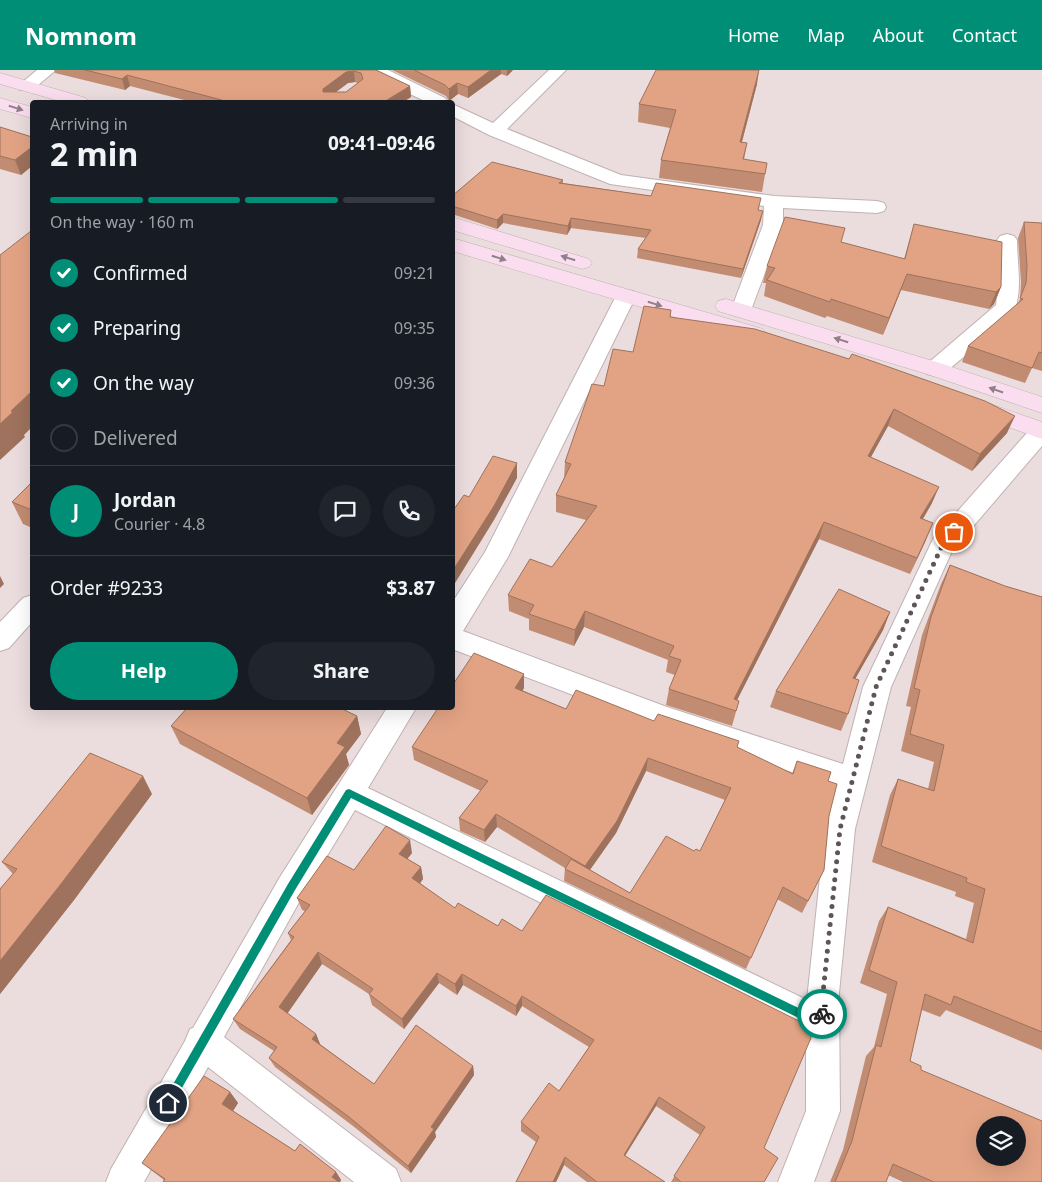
<!DOCTYPE html>
<html lang="en">
<head>
<meta charset="utf-8">
<style>
  body { margin:0; font-family:"Noto Sans",sans-serif; background:#20242c; color:#f1f3f6; height:100vh; display:flex; flex-direction:column; font-size:19px; white-space:nowrap }
  * { box-sizing:border-box; margin:0 }
  p { font-size:16px; color:#9ea1a6 }
  .icon { flex:none; width:28px; height:28px; fill:none; stroke:currentColor; stroke-width:2; stroke-linecap:round; stroke-linejoin:round }
  .map { position:relative; flex:1; overflow:hidden }
  .panel { position:absolute; left:30px; top:30px; width:425px; height:610px; display:flex; flex-direction:column; background:#171b24; border-radius:5px; box-shadow:0 5px 20px #0002 }
  .panel>* { flex:none }
  .tools { position:absolute; left:976px; top:1046px; display:grid; gap:10px }
  .tools a { display:grid; place-items:center; width:50px; height:50px; border-radius:50%; background:#171b24; box-shadow:0 5px 20px #0002; font-size:25px }
  .pin { position:absolute; display:grid; place-items:center; width:42px; height:42px; color:#fff; margin:-21px; border:2px solid #fff; border-radius:50%; box-shadow:0 1px 5px #0007 }
  .courier { position:absolute; display:grid; place-items:center; width:50px; height:50px; margin:-25px; border:4px solid #008e77; border-radius:50%; background:#fff; color:#222; box-shadow:0 1px 6px #0007 }
  .summary em { font-style:normal; font-weight:700 }
  .summary div { display:flex; flex-direction:column-reverse }
  .summary { display:flex; align-items:center; justify-content:space-between; height:85px; padding:0 20px }
  h1 { font-size:32px; font-weight:700; line-height:38px }
  .bar { display:grid; grid-template-columns:repeat(4,1fr); gap:8px 5px; align-content:center; height:60px; padding:0 20px }
  .bar i { height:6px; border-radius:4px; background:#363941 }
  .bar .selected { background:#008e77 }
  .bar p { grid-column:span 4 }
  .line { display:flex; align-items:center; gap:12px; padding:0 20px; border-top:1px solid #363941 }
  .line div { flex:1 }
  .round { display:grid; place-items:center; flex:none; width:52px; height:52px; border-radius:26px; background:#20242c }
  ol { padding:0 20px; list-style:none }
  li { display:flex; align-items:center; gap:15px; height:55px }
  li p { margin-inline-start:auto }
  li .icon { padding:5px; border-radius:50%; background:#008e77; color:#fff; stroke-width:4 }
  li:last-child { color:#9ea1a6 }
  li i { width:28px; height:28px; border:2px solid #363941; border-radius:50% }
  .button { display:flex; gap:10px; margin-top:auto; padding:10px 20px }
  .button a { flex:1; height:58px; border-radius:30px; background:#008e77; color:#fff; font-size:20px; font-weight:700; line-height:58px; text-align:center }
  .button a+a { background:#20242c; color:#f1f3f6 }
  header { display:flex; align-items:center; gap:30px; box-sizing:border-box; height:70px; padding:0 25px; background:#008e77; color:#fff }
  header strong { font-size:24px }
  nav { display:flex; gap:28px; margin-inline-start:auto; font-size:18px }
  .map>svg:first-child { display:block }
  .lines { fill:none; stroke-linecap:round; stroke-linejoin:round }
  .street-casing { stroke:#c0b2b2; stroke-width:2 }
  .secondary-casing { stroke:#c0b2b2; stroke-width:1 }
  .street { fill:#fff; fill-rule:evenodd }
  .secondary { fill:#faddef; fill-rule:evenodd }
  .wall { fill:#c28c72; fill-rule:evenodd }
  .shaded-wall { fill:#9e725c }
  .building { fill:#e2a384; stroke:#9e725c; fill-rule:evenodd }
  .oneway { fill:#917f89 }
  .route { fill:#008e77 }
  .done { stroke:#5d5556; stroke-width:5; stroke-dasharray:0 9 }
</style>
</head>
<body>
<header>
<strong>Nomnom</strong>
<nav><a>Home</a><a>Map</a><a>About</a><a>Contact</a></nav>
</header>
<div class="map">
<svg width="1042" height="1112" viewBox="0 0 1042 1112">
  <rect width="100%" height="100%" fill="#ebdcdd"/>
  <g class="lines">
    <defs>
      <path id="street" d="M37 0H56L32 20H20L18 16Z
        M372 0H388L445 28 448 32H427L373 7 371 3Z
        M549 0H566L507 59 621 105 774 126 877 131 884 133 886 137 884 141 877 143 783 138V155L751 240 748 245 741 247 734 245 731 240 763 155 764 136 610 114 489 65 452 46V34L493 53Z
        M1007 164 1014 166 1017 170C1017 191 1022 216 1016 236 1013 249 956 293 943 304L935 306 927 304 924 299 927 294 996 235 998 216 997 170 1000 166Z
        M626 220 633 221 636 226 508 487 463 561 667 637 843 694 863 617 933 469 1034 355 1042 353V376L952 481 891 617 855 759 839 923 840 1041 814 1112H778L806 1041V965L355 740 302 827 224 967 396 1099 401 1112H354L208 997 144 1112H106L111 1099 185 971 190 959 193 958 280 807 387 638H416L368 718 807 930 825 759 836 717 652 655 452 579V533L485 482 616 226 619 221Z
        M32 525V552L9 578 0 581V552L23 528Z"/>
      <path id="secondary" d="M0 3 86 28 89 32H63L0 14Z
        M0 28 32 37V48L0 39Z
        M452 147 589 189 592 193 589 197 582 199 452 160Z
        M452 168 763 259 766 264 763 269 755 271 452 181Z
        M726 229 943 294 1042 327V343L927 304 718 241 715 236 718 231Z
        M979 330 1042 352V369L971 344 967 338 971 332Z"/>
    </defs>
    <!-- street casing -->
    <use href="#street" class="street-casing"/>
    <!-- secondary casing -->
    <use href="#secondary" class="secondary-casing"/>
    <!-- street -->
    <use href="#street" class="street"/>
    <!-- secondary -->
    <use href="#secondary" class="secondary"/>
  </g>
  <!-- wall -->
  <path class="wall" d="M54 0H376L410 16 411 27 403 32H192L130 16 125 20 55 3ZM355 12 358 13 346 22H336L348 13Z
    M392 0H513L507 6 501 4 468 28 458 24 449 31 446 26Z
    M757 14 742 72 747 73 744 90 767 93 762 122 659 108 661 90 670 58 638 52 639 34Z
    M0 57 32 67V96L21 105 0 99Z
    M563 110V113L651 126 758 140 761 150 741 208 637 188 638 179 646 168 571 158 567 165 503 153 497 159 452 144V126Z
    M1024 152 1042 153V301L1032 298 1025 313 962 292 968 276 1018 234 1020 229 1021 212 1018 168Z
    M914 154 1001 217 994 234 989 239 901 220 883 265 827 246 825 248 764 226 766 213H763L767 196 841 172 904 189Z
    M670 247 1007 363 972 401 888 356 871 387 932 433 923 449 926 470 910 504 819 469 737 630 739 631 732 656 666 635 669 619 675 605 666 602 668 590 584 557 574 576 529 560V549L509 541 508 525 552 497 586 450 556 442V425L564 409 565 392 604 316 633 282Z
    M32 412V458L23 454 12 432Z
    M950 495 1005 516 1042 527V980L946 940 940 947 922 940 910 991 921 1000 1042 1112H903L888 1105 886 1112H830L843 1080 866 986 874 977 887 924 860 913 879 851 888 837 966 869 974 833 955 826 956 822 872 792 890 725 898 709 928 719 934 692 901 681 911 637 906 636 922 565 941 514Z
    M890 542 883 560 855 609 848 644 841 661 770 637 776 621Z
    M524 604V618L522 620 566 639 654 651 737 677 792 704 797 691 828 711 829 746 824 800 802 843 777 829 746 899 564 811 565 798 497 757 485 772 460 761 459 748 481 721 414 690 412 677ZM646 701 725 730 700 781H694L630 823 590 800 616 763Z
    M357 646 361 664 346 684 349 695 312 745 180 674 171 656Z
    M152 724 74 830 0 924V819L13 804 2 792Z
    M412 783 407 789 421 797 423 809 420 813 764 1078V1112H671L700 1065 656 1036 625 1086 665 1112H587L564 1095 556 1112H516L536 1072 521 1061V1052L559 1021 589 977 522 936 516 946 463 915 457 925 439 913 404 959 372 935 369 924 322 894 287 943 316 964 320 974 374 1014 473 996 474 1005 435 1062 436 1067 411 1103 353 1056 275 997 269 988 274 981 240 959 233 949 291 870 288 863 305 841 302 840 297 828 354 800Z
    M230 1022 238 1033 233 1041 295 1081 336 1102 341 1110 340 1112H163L164 1110 142 1093Z"/>
  <!-- shaded-wall -->
  <path class="shaded-wall" d="M491 0H501V4L468 28V17Z
    M507 0H513L507 6Z
    M759 0 757 14 737 90 740 72Z
    M354 1 355 12 348 13 325 30 323 22V19L346 2Z
    M127 5 130 16 125 20 122 9Z
    M457 13 458 24 449 31V19Z
    M410 16 411 27 403 32H384Z
    M32 77V96L21 105 15 90Z
    M763 141 761 150 741 208 743 199Z
    M503 144V153L497 159V150Z
    M571 148V158L567 165 568 156Z
    M907 204 901 220 883 265 889 248Z
    M1001 217 994 234 989 239 996 222Z
    M32 321V357L24 365 25 367 0 390V354L11 341Z
    M894 339 888 356 862 403 868 386Z
    M1015 346 1007 363 972 401 980 384Z
    M517 393V408L494 450 452 518V502Z
    M939 417 932 433 913 465 920 448Z
    M824 452 819 469 732 640 734 629Z
    M933 453 926 470 910 504 917 488Z
    M0 506 4 514 0 518Z
    M585 541 584 557 574 576 575 560Z
    M890 542 883 560 846 625 853 608Z
    M524 604V618L516 632 515 618Z
    M357 646 361 664 346 684 349 695 312 745 307 728 337 673Z
    M648 688 646 701 616 763 584 808 585 796Z
    M143 706 152 724 74 830 0 924V891Z
    M496 744 497 757 485 772 484 760Z
    M410 770 412 783 401 797 399 784Z
    M421 797 423 809 415 820 412 808Z
    M318 882 322 894 285 947 279 937Z
    M437 903 439 913 404 959 402 949Z
    M462 904 463 915 457 925 455 914Z
    M522 926V936L516 946V936Z
    M316 964 320 974 317 978 312 969Z
    M473 996 474 1005 435 1062 436 1067 411 1103 408 1096 431 1057Z
    M230 1022 238 1033 231 1044 222 1034Z
    M659 1027 656 1036 621 1092 624 1085Z
    M565 1087 564 1095 556 1112H553Z
    M336 1102 341 1110 340 1112H335L332 1107Z"/>
  <!-- building -->
  <path class="building" d="M85 0H376L410 16 384 32H229L127 5 122 9ZM354 1 361 3 363 9 346 22H323V19L346 2Z
    M414 0H491L468 17 457 13 449 19 445 15Z
    M656 0H759L740 72 747 73 743 89 767 93 765 104 661 90 676 40 639 34Z
    M0 57 32 67V77L15 90 0 86Z
    M492 92 563 110 559 113 651 126 656 113 761 128 758 140 763 141 743 199 638 179 651 160 571 148 568 156 503 144 497 150 452 136V126Z
    M785 147 845 158 841 172 905 189 914 154 1002 172 1001 217 996 222 907 204 889 248 831 229 830 232 767 210 775 198 767 196Z
    M1024 152 1042 153V283L1039 282 1032 298 968 276 1023 229 1020 228 1026 213 1027 196Z
    M31 161H32V321L11 341 13 342 0 354V185Z
    M644 236 671 240 670 247 755 259 849 289 852 284 985 331 1015 346 980 384 894 339 868 386 939 417 920 448 933 453 917 488 824 452 734 629 739 631 736 641 669 619 681 590 669 586 674 576 585 541 575 560 529 544 534 535 508 525 530 489 552 497 597 436 556 425 571 394 565 392 592 314 604 316 613 279 633 282Z
    M493 386 517 393 494 436 452 502V442L464 425 469 427Z
    M32 412V440L12 432Z
    M950 495 1005 516 1042 527V962L954 926 951 935 925 924 910 991 921 996V1000L1042 1051V1112H934L893 1094 886 1112H835L852 1071 876 975 881 977 897 912 869 900 888 837 973 873 985 819 966 812 967 808 881 776 898 709 934 721 944 675 910 664 920 620 914 618 931 547ZM985 1055H1018V1088H985Z
    M839 519 890 542 853 608 859 610 848 644 776 621Z
    M474 583 524 604 515 618 566 639 576 620 654 651 658 644 739 671 737 677 793 704 797 691 831 702 828 711 837 714 829 746 824 800 808 831 783 817 751 888 565 799 571 789 630 823 666 766 694 781 696 779 700 781 731 718 648 688 617 751 585 796 496 744 484 760 459 748 488 711 412 677 438 638H452V616Z
    M187 638H340L357 646 337 673 345 677 307 728 171 656Z
    M90 683 143 706 61 814 0 891V819L17 799 2 792Z
    M386 756 410 770 399 784 421 797 412 808 455 838 458 833 498 856 502 849 522 861 546 825 811 957V968L764 1078 778 1088 764 1112H681L674 1106 705 1057 659 1027 624 1085 665 1112H597L565 1087 553 1112H516L539 1067 521 1052 549 1013 559 1021 594 970 522 926 516 936 462 904 455 914 437 903 402 949 369 924 373 919 318 882 279 937 316 964 312 969 374 1014 416 955 473 996 431 1057 434 1059 408 1096 349 1047 269 988 277 977 233 949 294 867 288 863 310 835 297 828 327 786 354 800Z
    M204 1006 230 1022 222 1034 295 1081 300 1074 336 1102 332 1107 339 1112H163L165 1109 142 1093Z"/>
  <!-- one-way arrows -->
  <defs><path id="oneway-solid" d="M-6-.8H1V-3.2L6.5 0L1 3.2V.8H-6Z" transform="scale(1.25)"/></defs>
  <g class="oneway">
    <use href="#oneway-solid" transform="translate(16 38) rotate(17)"/>
    <use href="#oneway-solid" transform="translate(499 188) rotate(17)"/>
    <use href="#oneway-solid" transform="translate(568 188) rotate(-163)"/>
    <use href="#oneway-solid" transform="translate(655 234) rotate(17)"/>
    <use href="#oneway-solid" transform="translate(841 270) rotate(-163)"/>
    <use href="#oneway-solid" transform="translate(996 320) rotate(-161)"/>
  </g>
  <!-- route -->
  <path class="route" d="M349 719 817 947 819 940H826L828 954 826 958 822 960 819 958 351 728 295 820 171 1037 168 1039 164 1037 162 1033 164 1030 288 814 346 720Z"/>
  <g class="lines">
    <!-- done -->
    <path class="done" d="M822 944 823 923 840 759 876 617 942 476 954 462"/>
  </g>
</svg>
<div class="tools">
<a><svg class="icon" aria-label="layers" viewBox="0 0 24 24"><path d="M12 4l9 5-9 5-9-5zM3 14l9 5 9-5"/></svg></a>
</div>
<div class="pin" style="left:954px;top:462px;background:#ea580c"><svg class="icon" aria-label="bag" viewBox="0 0 24 24"><path d="M5 8h14l-1 12H6zM9 8a3 3 0 0 1 6 0"/></svg></div>
<div class="pin" style="left:168px;top:1033px;background:#1f2937"><svg class="icon" aria-label="home" viewBox="0 0 24 24"><path d="M3 11l9-7 9 7M6 9v11h12V9"/></svg></div>
<div class="courier" style="left:822px;top:944px"><svg class="icon" aria-label="bike" viewBox="0 0 24 24"><circle cx="6" cy="16" r="4"/><circle cx="18" cy="16" r="4"/><path d="M6 16l4-8h5l3 8M10 8l3 8H6M13 5h3"/></svg></div>
<section class="panel">
<div class="summary"><div><h1>2 min</h1><p>Arriving in</p></div><em>09:41–09:46</em></div>
<div class="bar"><i class="selected"></i><i class="selected"></i><i class="selected"></i><i></i><p>On the way · 160 m</p></div>
<ol>
<li><svg class="icon" aria-label="check" viewBox="0 0 24 24"><path d="M5 12l5 5 9-10"/></svg>Confirmed<p>09:21</p></li>
<li><svg class="icon" aria-label="check" viewBox="0 0 24 24"><path d="M5 12l5 5 9-10"/></svg>Preparing<p>09:35</p></li>
<li><svg class="icon" aria-label="check" viewBox="0 0 24 24"><path d="M5 12l5 5 9-10"/></svg>On the way<p>09:36</p></li>
<li><i></i>Delivered</li>
</ol>
<div class="line" style="height:90px"><b class="round" style="background:#008e77;color:#fff">J</b><div><b>Jordan</b><p>Courier · 4.8</p></div><a class="round"><svg class="icon" aria-label="chat" viewBox="0 0 24 24"><path d="M4 5h16v11H9l-5 4z"/></svg></a><a class="round"><svg class="icon" aria-label="phone" viewBox="0 0 24 24"><path d="M5 4h4l2 5-3 2q2 4 5 5l2-3 5 2v4C11 20 4 13 5 4z"/></svg></a></div>
<div class="line" style="height:65px"><div>Order #9233</div><b>$3.87</b></div>
<div class="button"><a>Help</a><a>Share</a></div>
</section>
</div>
</body>
</html>
